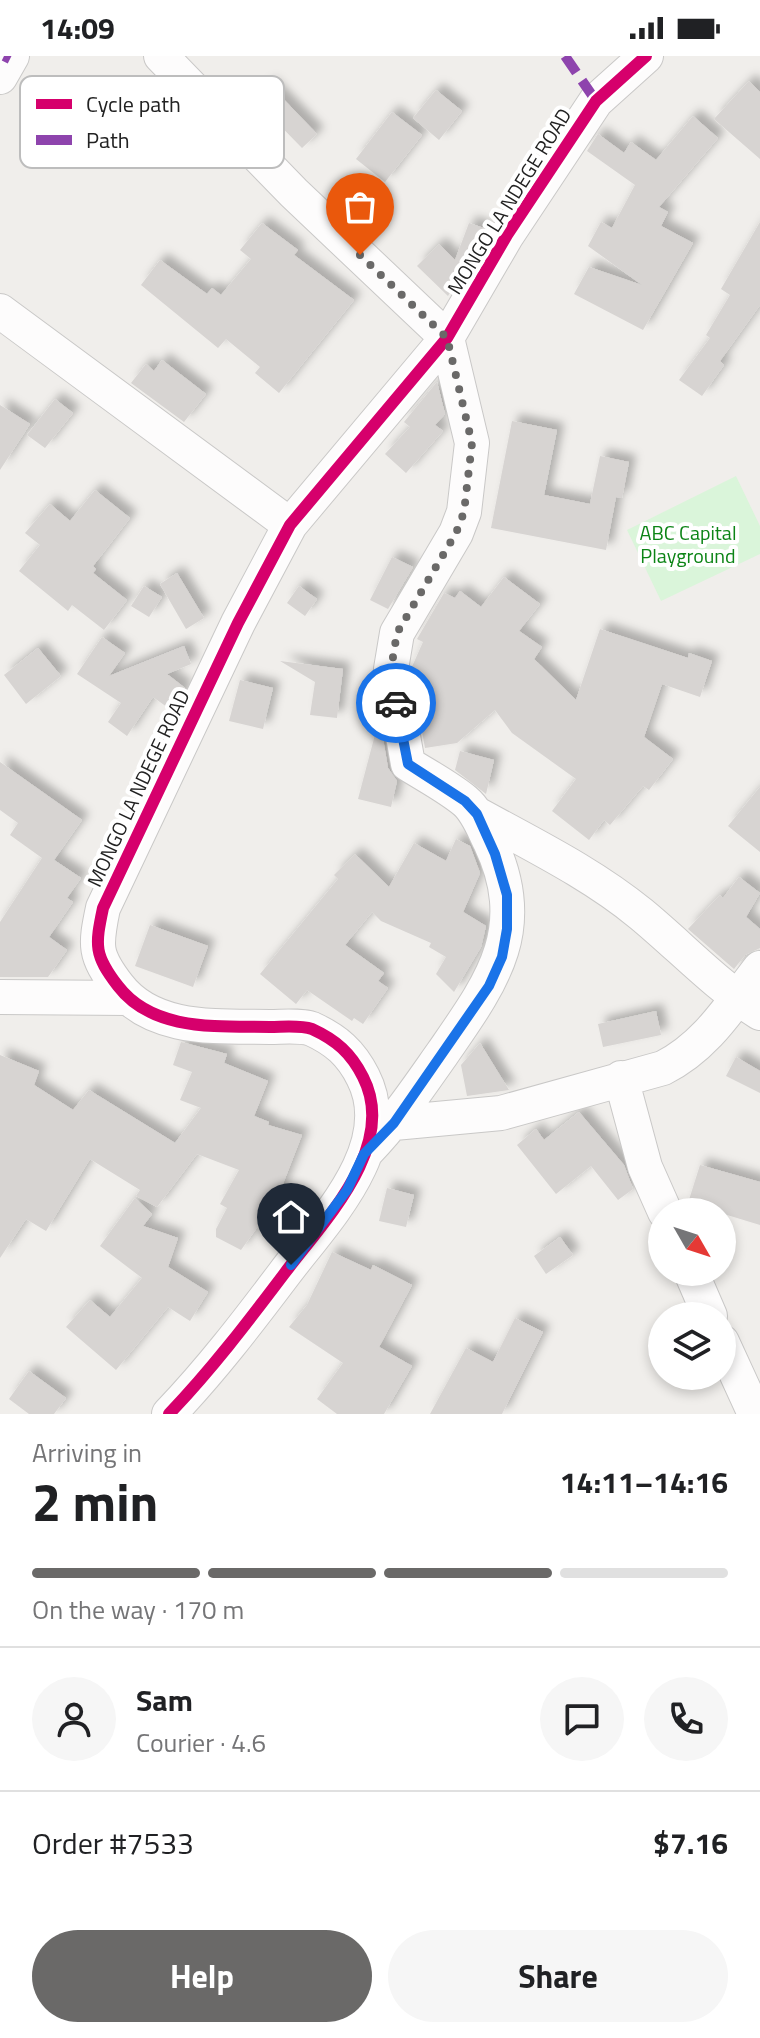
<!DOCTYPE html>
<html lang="en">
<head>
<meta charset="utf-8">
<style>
  body { margin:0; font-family:"Titillium Web",sans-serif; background:#f6f6f6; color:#202124; height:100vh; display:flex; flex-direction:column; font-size:30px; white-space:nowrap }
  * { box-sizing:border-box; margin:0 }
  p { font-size:26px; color:#757577 }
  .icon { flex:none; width:44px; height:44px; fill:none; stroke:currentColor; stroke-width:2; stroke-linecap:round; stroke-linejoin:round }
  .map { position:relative; height:1358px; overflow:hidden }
  .side { display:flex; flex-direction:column; background:#fff; flex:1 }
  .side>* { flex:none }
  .needle { width:52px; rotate:129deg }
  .fabs { position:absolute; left:648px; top:1142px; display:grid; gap:16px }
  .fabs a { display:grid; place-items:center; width:88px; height:88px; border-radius:50%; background:#fff; box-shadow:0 4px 12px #0003; font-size:40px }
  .pin { position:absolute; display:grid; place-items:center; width:68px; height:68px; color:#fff; margin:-82px -34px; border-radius:50% 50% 50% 0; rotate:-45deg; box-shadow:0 0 8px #0007 }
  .pin .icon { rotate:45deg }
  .courier { position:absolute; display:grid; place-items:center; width:80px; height:80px; margin:-40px; border:6px solid #1a73e8; border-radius:50%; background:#fff; color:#222; box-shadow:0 2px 10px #0007 }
  .summary em { font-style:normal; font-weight:700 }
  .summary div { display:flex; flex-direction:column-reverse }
  .summary { display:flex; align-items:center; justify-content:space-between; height:136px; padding:0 32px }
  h1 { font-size:52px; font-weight:700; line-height:60px }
  .bar { display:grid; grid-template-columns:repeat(4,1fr); gap:12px 8px; align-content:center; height:96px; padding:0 32px }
  .bar i { height:10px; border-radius:6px; background:#e0e0e0 }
  .bar .current { background:#6a6968 }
  .bar p { grid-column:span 4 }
  .line { display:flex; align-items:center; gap:20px; padding:0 32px; border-top:2px solid #e0e0e0 }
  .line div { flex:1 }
  .round { display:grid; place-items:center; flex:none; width:84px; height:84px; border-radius:42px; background:#f6f6f6 }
  .button { display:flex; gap:16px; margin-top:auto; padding:16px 32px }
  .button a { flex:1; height:92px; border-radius:48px; background:#6a6968; color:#fff; font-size:32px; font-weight:700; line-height:92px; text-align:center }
  .button a+a { background:#f6f6f6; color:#202124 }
  .status { display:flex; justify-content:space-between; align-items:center; height:56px; padding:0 40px; background:#fff; direction:ltr }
  .status svg { height:22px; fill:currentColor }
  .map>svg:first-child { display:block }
  .park { fill:#daf5da }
  .building { fill:#d7d4d2; filter:url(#shadow) }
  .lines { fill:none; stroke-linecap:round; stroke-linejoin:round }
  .minor-casing { stroke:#c9c8c7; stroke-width:36 }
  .minor { stroke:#fdfcfc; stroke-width:34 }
  .quiet { stroke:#8e44ad; stroke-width:10; stroke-dasharray:20 10; stroke-linecap:butt }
  .cycleway-casing { stroke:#fff; stroke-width:17 }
  .cycleway { stroke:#d6006c; stroke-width:12 }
  .done { stroke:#6a6968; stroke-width:8; stroke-dasharray:0 14.4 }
  .route { stroke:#1a73e8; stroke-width:10 }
  .labels { text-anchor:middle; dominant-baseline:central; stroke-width:8; stroke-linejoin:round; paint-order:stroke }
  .street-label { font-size:20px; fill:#222; stroke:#fff }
  .park-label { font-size:20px; fill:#0c8416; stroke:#fff }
  .key { fill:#fff; stroke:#bdbdbd; stroke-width:2 }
  .key-label { font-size:22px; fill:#222 }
</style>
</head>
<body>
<div class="status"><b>14:09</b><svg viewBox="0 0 49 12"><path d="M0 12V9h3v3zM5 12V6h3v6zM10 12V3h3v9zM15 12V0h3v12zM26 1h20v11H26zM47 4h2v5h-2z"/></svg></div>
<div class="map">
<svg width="760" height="1358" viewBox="0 0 760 1358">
  <defs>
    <filter id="shadow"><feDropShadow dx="7" dy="-7" stdDeviation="4" flood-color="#0004"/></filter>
  </defs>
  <rect width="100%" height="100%" fill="#f0eeeb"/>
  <!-- park -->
  <path class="park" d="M736 420 760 470V498L661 545 627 474Z"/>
  <!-- building -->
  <path class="building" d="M749 25 760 36V103L714 63Z
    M269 28 317 78 302 92 254 43Z
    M436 34 462 55 439 84 413 62Z
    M392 56 422 79 385 126 356 103Z
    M693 60 718 82 659 151 668 156 661 170 693 187 643 274 574 238 589 211 642 229 588 190 601 166 612 172 635 129 587 95 598 78 624 97 631 86 656 104Z
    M760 166V249L720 305 724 309 702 340 679 324 710 282 706 279 730 239 721 233Z
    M262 167 298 194 294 199 354 244 279 337 255 317 260 311 226 283 218 292 141 229 160 204 207 238 212 232 221 239 251 203 240 194Z
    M469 167 487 173 448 240 417 210 439 188 455 204Z
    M162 304 206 338 184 366 131 327 146 308 154 315Z
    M437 326 445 358 435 369 443 375 406 417 385 398 410 371 404 366Z
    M55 343 73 357 45 392 27 379Z
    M0 349 30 368 0 414Z
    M512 365 557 374 544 439 590 448 600 400 629 406 622 442 616 441 606 494 491 472Z
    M95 434 130 462 93 510 96 513 93 517 127 544 104 574 72 549 68 555 19 515 40 489 25 477 50 448 70 465Z
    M392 501 413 511 388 553 370 544Z
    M177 517 204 562 186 573 160 528Z
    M504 521 540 548 519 575 542 591 534 603 576 644 600 573 688 602 689 597 712 605 700 641 662 628 644 681 673 703 649 734 643 730 610 769 604 764 589 784 552 755 576 723 512 677 495 654 457 687 425 692 411 613 423 586 417 583 444 537 455 542 460 535 481 551Z
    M144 530 162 541 149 561 131 550Z
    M299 530 317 543 305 560 287 547Z
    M102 581 125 597 109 620 184 590 191 608 167 618 185 632 174 656 153 641 127 680 108 666 121 647 77 618Z
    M38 592 61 620 26 648 4 619Z
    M280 605 343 613 337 662 310 659 315 626Z
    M240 624 273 632 263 673 229 665Z
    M377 671H381L388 712 397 725 391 751 358 743Z
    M460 695 494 704 486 738 455 714Z
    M0 706 82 764 54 804 81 822 67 842 73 846 49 881 67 894 48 921H0V866L42 802 10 779 18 767 0 754Z
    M760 731V796L728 770Z
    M456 783 470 790 480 817 463 856 486 870 481 891 454 936 436 918 446 901 429 891 431 887 381 865 372 856 345 889 384 917 378 925 388 932 363 968 354 962 352 965 307 934 296 948 260 918 338 823 334 819 355 798 389 831 414 787 446 805Z
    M739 821 760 837 746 861 760 873V892L745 899 734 913 688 873 720 839 723 842Z
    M150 869 208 890 193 931 135 910Z
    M656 955 661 979 603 991 598 968Z
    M181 986 227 998 224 1007 268 1025 254 1060 269 1066 268 1069 302 1079 279 1138 308 1153 289 1180 261 1166 241 1194 216 1181V1173L227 1152 220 1148 239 1114 197 1098 157 1151 136 1140 140 1134 90 1103 46 1175 26 1163 0 1202V999L39 1015 34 1029 73 1054 89 1034 175 1087 201 1052 180 1044 192 1016 173 1009Z
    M480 987 509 1034 467 1040 461 1009Z
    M736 1001 760 1015V1037L726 1020Z
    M579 1056 624 1109 633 1133 618 1144 591 1110 556 1138 517 1089 536 1073 544 1084Z
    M700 1109 760 1126V1169L688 1147Z
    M387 1132 414 1139 406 1171 379 1165Z
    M135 1142 152 1158 143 1170 178 1182 168 1211 208 1236 190 1265 168 1251 116 1314 66 1271 90 1244 110 1261 142 1222 100 1190Z
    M560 1181 573 1199 546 1218 534 1200Z
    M332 1196 371 1214 373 1209 412 1229 379 1291 412 1310 384 1358H337L317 1343 343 1307 289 1271 307 1249Z
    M515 1262 543 1276 502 1358H430L466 1292 493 1306Z
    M29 1315 66 1342 54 1358H29L9 1343Z"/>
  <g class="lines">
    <defs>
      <path id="minor" d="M161 0 294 137 447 282 472 387 464 456 456 477 397 577 391 613 408 708C427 720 448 731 465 745 477 755 483 772 490 786 532 874 491 927 442 998 418 1032 396 1065 367 1095
        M0 21 12 0
        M0 255 290 469
        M477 758C533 789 591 817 641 858 681 891 716 929 760 957
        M0 941 129 942
        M621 1022 645 1111 665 1156
        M394 1067 501 1057 663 1012C707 990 731 949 760 912
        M691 1216 710 1260
        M722 1286 755 1358
        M169 1358C211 1314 247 1267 284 1218 322 1167 399 1091 363 1021 351 997 336 984 312 973 300 969 283 971 270 971 218 970 153 976 118 930 94 899 95 890 103 852L238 567 290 469 447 282 507 179 596 45 646 0"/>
    </defs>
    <!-- minor casing -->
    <use href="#minor" class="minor-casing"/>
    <!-- minor -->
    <use href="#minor" class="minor"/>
    <!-- quiet -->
    <path class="quiet" d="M4 0 10 3
      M565 0 596 45"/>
    <defs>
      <path id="cycleway" d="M169 1358C211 1314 247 1267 284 1218 322 1167 399 1091 363 1021 351 997 336 984 312 973 300 969 283 971 270 971 218 970 153 976 118 930 94 899 95 890 103 852L238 567 290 469 447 282 507 179 596 45 646 0"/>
    </defs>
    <!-- cycleway casing -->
    <use href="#cycleway" class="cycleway-casing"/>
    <!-- cycleway -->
    <use href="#cycleway" class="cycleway"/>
  </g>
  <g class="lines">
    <!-- done -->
    <path class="done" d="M360 199 447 282 472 387 464 456 456 477 397 577 391 613 396 647"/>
    <!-- route -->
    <path class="route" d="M291 1209 347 1134 364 1098 394 1067 489 930 502 901 507 873V839L495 798 477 758 465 745 408 708 396 647"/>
  </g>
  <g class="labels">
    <!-- street labels -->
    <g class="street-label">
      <text transform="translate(509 145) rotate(-58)">MONGO LA NDEGE ROAD</text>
      <text transform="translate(138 732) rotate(-65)">MONGO LA NDEGE ROAD</text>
    </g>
    <!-- park labels -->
    <g class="park-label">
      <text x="688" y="476">ABC Capital<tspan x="688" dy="23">Playground</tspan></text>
    </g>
  </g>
  <!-- legend -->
  <rect x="20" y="20" width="264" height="92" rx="12" class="key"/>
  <rect x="36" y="43" width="36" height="10" fill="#d6006c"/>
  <rect x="36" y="79" width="36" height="10" fill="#8e44ad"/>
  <g class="key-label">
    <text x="86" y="56">Cycle path</text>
    <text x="86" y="92">Path</text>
  </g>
</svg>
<div class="fabs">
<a><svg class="needle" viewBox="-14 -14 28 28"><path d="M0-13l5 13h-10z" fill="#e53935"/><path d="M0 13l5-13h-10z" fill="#757577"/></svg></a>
<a><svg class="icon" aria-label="layers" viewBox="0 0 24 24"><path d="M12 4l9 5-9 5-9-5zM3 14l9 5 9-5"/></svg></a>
</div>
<div class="pin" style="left:360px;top:199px;background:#ea580c"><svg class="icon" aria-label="bag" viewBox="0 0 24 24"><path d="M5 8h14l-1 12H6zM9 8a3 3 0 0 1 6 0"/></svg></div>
<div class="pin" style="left:291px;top:1209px;background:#1f2937"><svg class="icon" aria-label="home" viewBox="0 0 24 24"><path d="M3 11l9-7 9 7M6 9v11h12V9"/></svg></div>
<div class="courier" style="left:396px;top:647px"><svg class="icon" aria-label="car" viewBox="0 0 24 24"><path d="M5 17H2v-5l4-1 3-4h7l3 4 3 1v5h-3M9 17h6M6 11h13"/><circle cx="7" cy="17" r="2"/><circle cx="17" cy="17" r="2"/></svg></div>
</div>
<section class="side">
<div class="summary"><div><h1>2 min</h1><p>Arriving in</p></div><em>14:11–14:16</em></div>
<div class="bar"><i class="current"></i><i class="current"></i><i class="current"></i><i></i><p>On the way · 170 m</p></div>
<div class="line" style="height:144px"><a class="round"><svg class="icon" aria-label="person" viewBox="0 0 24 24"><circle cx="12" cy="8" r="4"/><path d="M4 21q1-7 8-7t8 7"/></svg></a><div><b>Sam</b><p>Courier · 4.6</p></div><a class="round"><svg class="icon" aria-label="chat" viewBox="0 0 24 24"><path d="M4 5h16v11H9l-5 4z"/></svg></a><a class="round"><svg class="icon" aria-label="phone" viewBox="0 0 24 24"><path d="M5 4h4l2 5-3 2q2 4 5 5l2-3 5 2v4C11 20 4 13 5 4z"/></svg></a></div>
<div class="line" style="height:104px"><div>Order #7533</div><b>$7.16</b></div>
<div class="button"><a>Help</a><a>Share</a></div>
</section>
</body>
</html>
